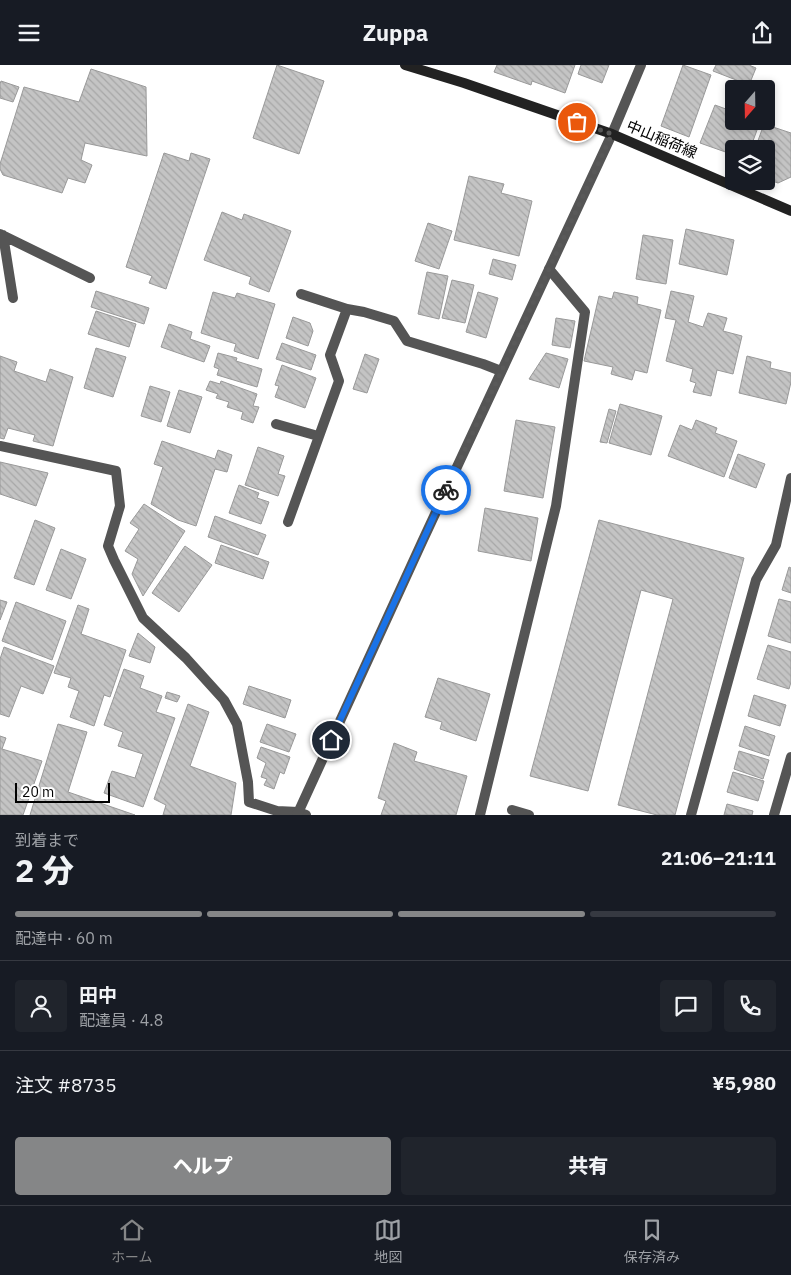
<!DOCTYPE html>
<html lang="ja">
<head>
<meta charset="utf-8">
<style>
  body { margin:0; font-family:"IBM Plex Sans","Noto Sans JP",sans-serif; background:#20242c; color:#f1f3f6; height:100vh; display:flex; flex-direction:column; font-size:19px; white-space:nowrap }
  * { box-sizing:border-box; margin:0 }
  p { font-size:16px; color:#9ea1a6 }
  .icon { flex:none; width:28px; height:28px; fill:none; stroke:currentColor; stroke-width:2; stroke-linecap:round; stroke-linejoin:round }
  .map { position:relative; height:750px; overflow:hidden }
  .side { display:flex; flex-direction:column; background:#171b24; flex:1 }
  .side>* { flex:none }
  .needle { width:32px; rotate:200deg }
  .fabs { position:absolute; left:725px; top:15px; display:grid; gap:10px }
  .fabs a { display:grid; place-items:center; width:50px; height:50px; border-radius:5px; background:#171b24; box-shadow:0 2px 8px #0003; font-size:25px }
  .scale { position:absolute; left:15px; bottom:12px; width:95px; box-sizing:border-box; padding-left:5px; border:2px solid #000; border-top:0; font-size:14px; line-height:18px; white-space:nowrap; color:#000; -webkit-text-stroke:4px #fff; paint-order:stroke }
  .pin { position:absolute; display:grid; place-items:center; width:42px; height:42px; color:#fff; margin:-21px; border:2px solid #fff; border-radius:50%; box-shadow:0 1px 5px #0007 }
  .courier { position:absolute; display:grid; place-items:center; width:50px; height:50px; margin:-25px; border:4px solid #1a73e8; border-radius:50%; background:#fff; color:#222; box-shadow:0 1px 6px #0007 }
  .summary em { font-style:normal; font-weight:800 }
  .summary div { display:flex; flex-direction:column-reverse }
  .summary { display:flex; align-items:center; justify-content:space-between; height:85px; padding:0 15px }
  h1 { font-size:32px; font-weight:800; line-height:38px }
  .bar { display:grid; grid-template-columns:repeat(4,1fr); gap:8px 5px; align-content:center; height:60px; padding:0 15px }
  .bar i { height:6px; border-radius:4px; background:#363941 }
  .bar .on { background:#858687 }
  .bar p { grid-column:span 4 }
  .line { display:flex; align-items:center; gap:12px; padding:0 15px; border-top:1px solid #363941 }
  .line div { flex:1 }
  .round { display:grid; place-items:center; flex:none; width:52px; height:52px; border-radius:5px; background:#20242c }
  .action { display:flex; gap:10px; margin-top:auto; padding:10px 15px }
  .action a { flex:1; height:58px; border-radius:5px; background:#858687; color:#fff; font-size:20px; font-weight:800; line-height:58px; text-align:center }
  .action a+a { background:#20242c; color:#f1f3f6 }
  header { display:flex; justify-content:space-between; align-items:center; height:65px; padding:0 15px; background:#171b24; font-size:22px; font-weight:800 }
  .tab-bar { display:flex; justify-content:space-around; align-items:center; height:70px; border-top:1px solid #363941; background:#171b24; font-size:14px; color:#9ea1a6 }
  .tab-bar a { display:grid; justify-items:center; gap:2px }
  .tab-bar .on { color:#858687 }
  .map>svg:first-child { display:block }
  .building { fill:url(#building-back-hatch); stroke:#999 }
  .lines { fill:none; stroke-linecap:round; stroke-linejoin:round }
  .service { stroke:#555; stroke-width:10 }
  .minor { stroke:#555; stroke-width:10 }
  .tertiary { stroke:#555; stroke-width:10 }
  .secondary { stroke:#222; stroke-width:10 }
  .done { stroke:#595959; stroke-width:5; stroke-dasharray:0 9 }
  .route { stroke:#1a73e8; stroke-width:6 }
  .labels { text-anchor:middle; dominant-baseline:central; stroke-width:4; stroke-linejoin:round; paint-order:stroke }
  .street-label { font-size:15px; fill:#000; stroke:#fff }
</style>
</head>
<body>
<header><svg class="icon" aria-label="menu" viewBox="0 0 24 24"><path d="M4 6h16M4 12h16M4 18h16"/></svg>Zuppa<svg class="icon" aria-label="share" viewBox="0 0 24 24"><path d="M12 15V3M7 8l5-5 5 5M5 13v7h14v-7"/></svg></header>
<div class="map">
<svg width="791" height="750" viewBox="0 0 791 750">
  <defs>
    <pattern id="building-back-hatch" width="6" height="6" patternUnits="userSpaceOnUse" patternTransform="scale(1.25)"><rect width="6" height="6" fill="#c4c4c4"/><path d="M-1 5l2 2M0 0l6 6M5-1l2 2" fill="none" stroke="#a7a7a7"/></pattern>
  </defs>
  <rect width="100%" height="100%" fill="#fff"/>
  <!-- building -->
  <path class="building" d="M277 0 324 16 299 89 253 73Z
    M497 0H575L565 28 532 16 531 20 494 7Z
    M581 0H609L602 18 578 9Z
    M683 0 711 10 689 72 661 61Z
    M716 0H749L756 3 749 20 713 6Z
    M91 4 146 22 147 91 85 78 81 95 92 100 85 118 68 113 62 128 3 110 0 104V99L24 22 79 37Z
    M1 16 19 22 13 37 0 33V19Z
    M715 40 734 47V56H757L760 57 750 84H734V90L700 78Z
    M764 59 791 68V112L778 118 766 114V84H755Z
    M164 88 189 96 191 88 210 94 166 224 149 218 152 211 126 202Z
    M469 111 504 119 501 128 532 136 519 191 454 175Z
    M222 147 242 155 244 149 291 166 269 227 249 219 251 212 204 195Z
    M428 158 452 166 439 204 415 196Z
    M686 164 734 175 727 210 679 199Z
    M643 170 673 175 666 219 636 214Z
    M493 194 516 200 512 215 489 209Z
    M427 207 448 211 439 254 418 249Z
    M452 215 474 220 465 258 442 253Z
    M96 226 149 243 144 259 91 242Z
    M671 226 694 231 688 257 703 262 708 248 727 253 723 266 742 271 733 309 717 305 711 331 693 327 696 318 690 316 693 304 666 296 676 255 665 253Z
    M213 227 235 233 237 228 275 239 258 294 234 286 236 279 201 268Z
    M478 227 498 233 486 273 466 267Z
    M614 227 638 232 637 239 661 245 647 308 635 305 632 315 611 309 613 302 584 296 599 231 612 234Z
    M96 246 136 259 129 282 88 269Z
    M293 252 310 258 313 266 308 281 286 273Z
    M556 253 575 256 570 283 552 280Z
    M169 259 192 267 190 274 210 281 204 297 161 282Z
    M282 278 316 290 311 305 276 294Z
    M96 283 126 292 113 332 84 323Z
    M218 288 237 293 236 296 262 304 257 322 217 310 219 304 214 302Z
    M546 288 568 294 559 323 529 314Z
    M365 289 379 294 367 328 353 324Z
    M0 291 17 297 14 306 46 317 50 304 73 312 53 381 33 376 35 370 8 363 4 374 0 373Z
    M747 291 771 297 770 303 791 308V317L786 339 739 328Z
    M282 300 316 313 305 343 275 332 279 321 275 320Z
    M210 316 220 319 221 316 257 329 253 341 259 342 253 358 241 354 243 347 227 342 229 337 216 333 218 329 206 325Z
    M150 321 170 327 161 357 141 351Z
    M179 325 202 332 190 368 167 361Z
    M620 339 662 351 651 390 609 378Z
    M609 344 616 346 607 378 600 377Z
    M516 355 555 362 543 433 504 426Z
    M696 355 717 363 715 368 737 376 724 412 668 391 680 360 692 365Z
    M162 376 215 394 218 385 232 390 227 407 215 404 196 461 178 455 151 439 163 402 154 399Z
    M258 382 284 391 278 409 285 411 278 431 245 420Z
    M738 389 765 399 756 423 729 413Z
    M0 397 48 408 36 441 0 429Z
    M239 420 259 428 257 433 269 437 261 459 229 448Z
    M144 439 185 466 143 531 132 509 138 494 125 486 139 464 130 458Z
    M485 443 538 453 531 496 478 486Z
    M215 451 266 470 258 490 208 472Z
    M35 455 55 463 34 520 14 513Z
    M599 455 744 493 675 750H657L618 740 673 534 641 525 588 726 530 711Z
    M221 480 269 497 263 514 215 498Z
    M185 481 212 500 179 547 152 528Z
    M61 484 86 494 71 534 46 525Z
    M789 502 791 503V528L782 525Z
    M779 534 791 537V578L768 571Z
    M0 535 7 537 0 555Z
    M16 537 66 556 52 595 2 576Z
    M78 540 89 544 81 569 126 585 110 632 104 630 94 661 70 652 79 626 68 622 71 613 54 608Z
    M138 568 155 582 150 598 129 591Z
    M768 580 791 587V617L789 624 757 614Z
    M4 582 54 601 43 629 21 621 9 652 0 649V594Z
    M124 604 144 611 140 623 162 631 156 647 175 653 143 742 104 728 112 706 135 713 143 689 118 681 123 667 104 660Z
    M438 613 490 629 476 676 440 664 442 657 425 652Z
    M249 621 291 635 285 653 243 639Z
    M167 627 180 631 177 637 165 633Z
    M754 630 786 640 780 661 748 651Z
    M188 639 209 647 190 701 236 718 231 750H163L166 740 154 734Z
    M58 659 87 667 68 727 135 750H30Z
    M267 659 296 669 289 687 260 677Z
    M745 661 775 671 769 691 739 681Z
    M0 671 6 673 2 684 42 696 23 750H0Z
    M394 678 417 687 414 696 467 711 456 750H381L386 736 378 733Z
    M261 682 290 692 284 709 280 707 274 724 264 720 267 714 261 712 266 698 257 693Z
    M739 686 769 695 763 714 734 704Z
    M733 707 764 716 758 736 727 727Z
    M727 739 753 746 752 750H724Z"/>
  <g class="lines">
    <!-- service -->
    <path class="service" d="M512 745 529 750
      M691 750 756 515 776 480 791 413"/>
    <!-- minor -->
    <path class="minor" d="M0 169 90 213
      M3 170 13 233
      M301 229 347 244
      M276 359 318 371
      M0 381 116 406 120 441 108 481 114 495 143 553 186 593 224 635 237 659 248 717 249 737 277 746 298 747 306 750
      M288 457 339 316 330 290 347 244 364 247 394 256 407 276 483 299 501 306
      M480 750 556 441 585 247 549 204
      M774 750 791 692"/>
    <!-- tertiary -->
    <path class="tertiary" d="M297 750 422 477 612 69 641 0"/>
    <!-- secondary -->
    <path class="secondary" d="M405 0 464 18 612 69 791 146"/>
  </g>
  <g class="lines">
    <!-- done -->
    <path class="done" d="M446 425 612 69 577 57"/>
    <!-- route -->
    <path class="route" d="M331 675 446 425"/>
  </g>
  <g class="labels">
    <!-- street labels -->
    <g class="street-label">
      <text transform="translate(662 74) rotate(23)">中山稲荷線</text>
    </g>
  </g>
</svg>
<div class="fabs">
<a><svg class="needle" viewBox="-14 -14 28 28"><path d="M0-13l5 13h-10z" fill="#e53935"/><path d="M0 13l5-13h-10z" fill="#9ea1a6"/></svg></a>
<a><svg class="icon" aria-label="layers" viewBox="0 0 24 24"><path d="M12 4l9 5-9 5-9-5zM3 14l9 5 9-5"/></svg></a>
</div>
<div class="scale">20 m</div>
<div class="pin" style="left:577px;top:57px;background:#ea580c"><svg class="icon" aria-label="bag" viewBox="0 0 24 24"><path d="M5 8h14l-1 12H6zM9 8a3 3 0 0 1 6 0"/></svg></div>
<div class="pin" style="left:331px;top:675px;background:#1f2937"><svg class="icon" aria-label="home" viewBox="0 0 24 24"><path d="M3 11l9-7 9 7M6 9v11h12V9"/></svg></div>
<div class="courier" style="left:446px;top:425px"><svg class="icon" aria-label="bike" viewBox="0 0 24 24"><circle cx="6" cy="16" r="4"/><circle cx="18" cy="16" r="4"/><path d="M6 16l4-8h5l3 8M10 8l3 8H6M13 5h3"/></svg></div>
</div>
<section class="side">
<div class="summary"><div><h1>2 分</h1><p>到着まで</p></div><em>21:06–21:11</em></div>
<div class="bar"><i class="on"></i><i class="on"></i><i class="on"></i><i></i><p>配達中 · 60 m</p></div>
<div class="line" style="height:90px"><a class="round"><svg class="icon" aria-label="person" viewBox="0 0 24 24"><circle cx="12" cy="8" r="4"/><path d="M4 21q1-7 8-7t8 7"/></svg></a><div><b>田中</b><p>配達員 · 4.8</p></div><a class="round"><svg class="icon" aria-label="chat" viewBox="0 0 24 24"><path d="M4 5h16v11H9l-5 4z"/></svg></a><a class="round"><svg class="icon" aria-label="phone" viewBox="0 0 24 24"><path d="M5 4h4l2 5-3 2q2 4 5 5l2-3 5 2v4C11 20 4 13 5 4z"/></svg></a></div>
<div class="line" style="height:65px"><div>注文 #8735</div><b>¥5,980</b></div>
<div class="action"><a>ヘルプ</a><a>共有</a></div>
</section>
<nav class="tab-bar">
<a class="on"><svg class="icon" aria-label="home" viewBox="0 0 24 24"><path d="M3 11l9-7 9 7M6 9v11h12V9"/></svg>ホーム</a>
<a><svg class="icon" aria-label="map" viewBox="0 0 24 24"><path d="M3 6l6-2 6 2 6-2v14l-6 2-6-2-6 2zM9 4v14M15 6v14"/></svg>地図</a>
<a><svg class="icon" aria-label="saved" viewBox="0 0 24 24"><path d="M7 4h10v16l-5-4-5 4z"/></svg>保存済み</a>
</nav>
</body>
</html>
